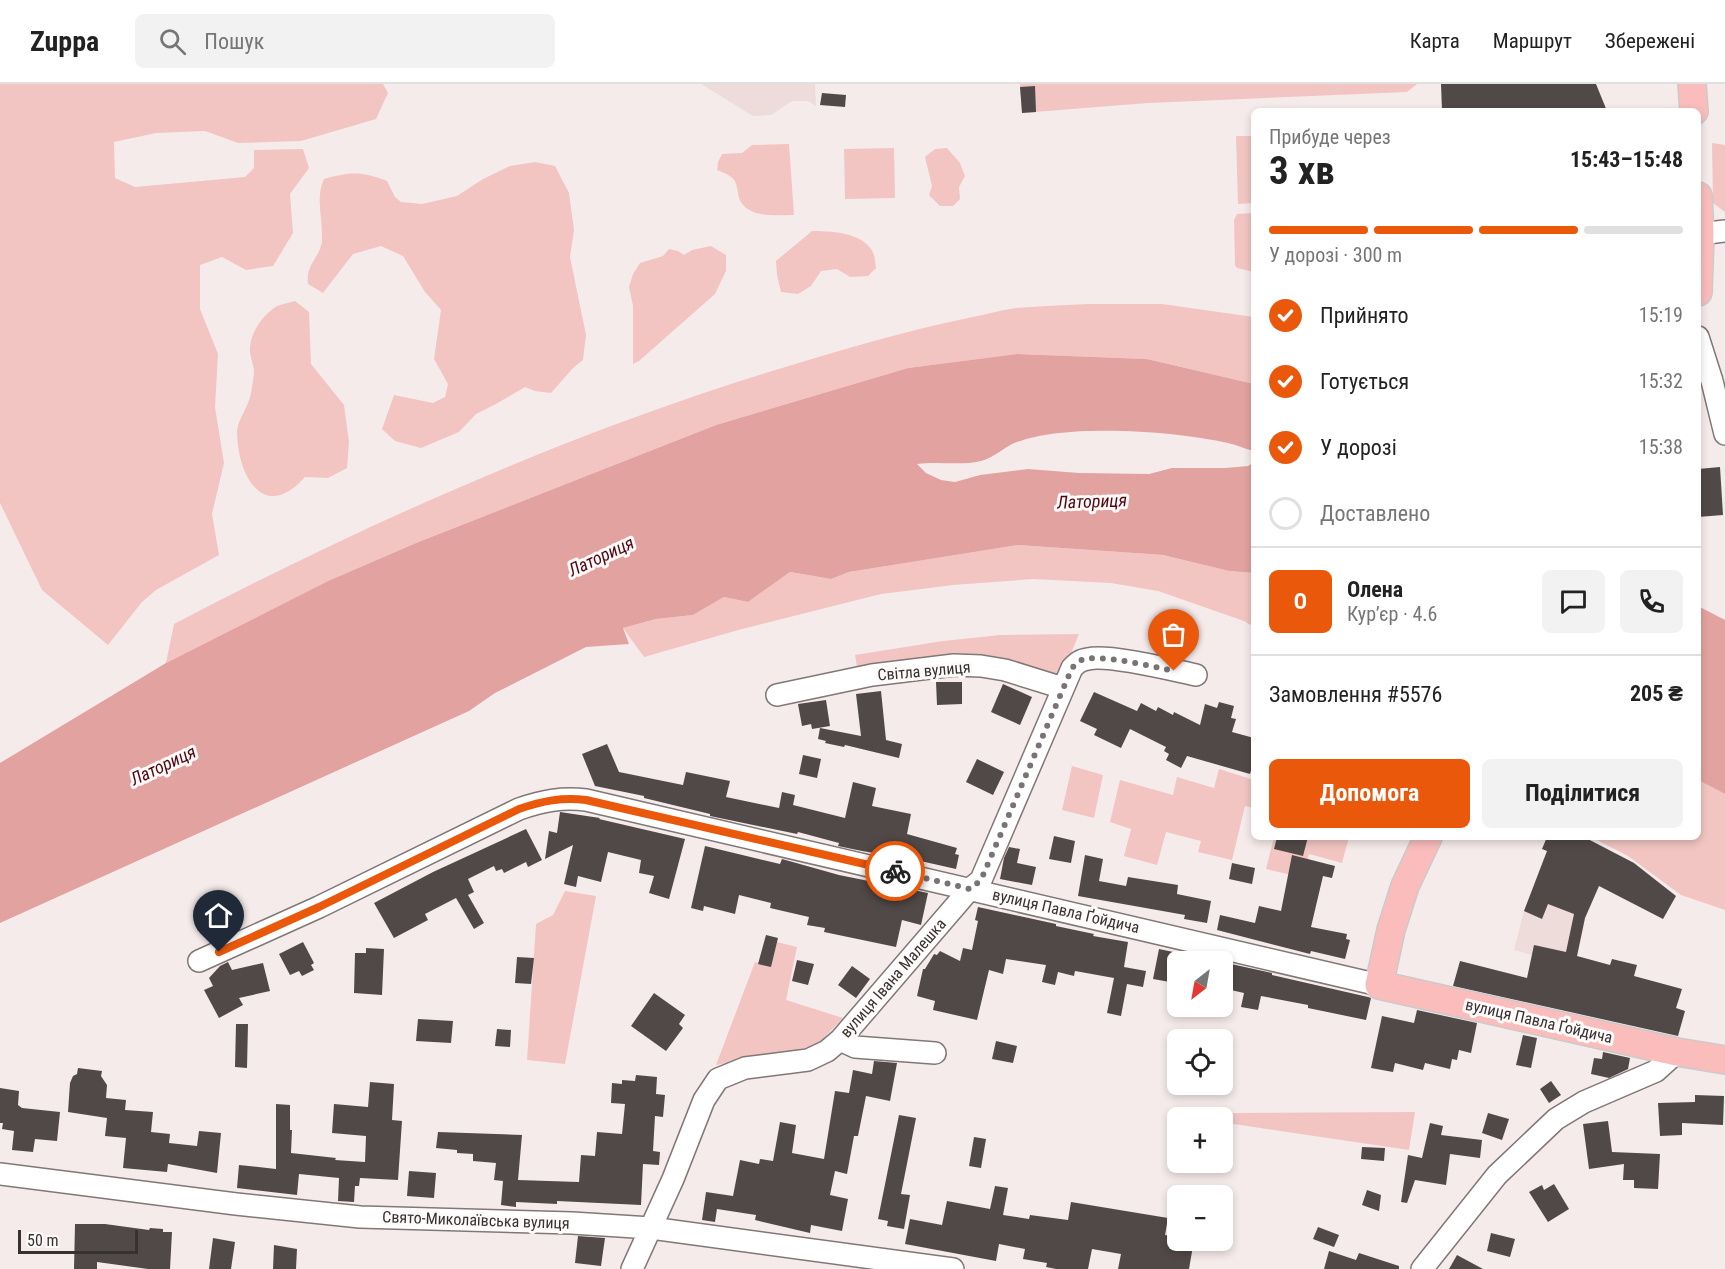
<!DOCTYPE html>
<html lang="uk">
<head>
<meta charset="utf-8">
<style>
  body { margin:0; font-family:"Roboto Condensed",sans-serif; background:#f2f2f2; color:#222; height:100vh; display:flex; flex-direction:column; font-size:22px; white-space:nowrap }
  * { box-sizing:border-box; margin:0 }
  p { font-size:20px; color:#767676 }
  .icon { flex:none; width:33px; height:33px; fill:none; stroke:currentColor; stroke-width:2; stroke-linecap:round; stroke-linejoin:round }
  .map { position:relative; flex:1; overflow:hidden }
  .drawer { position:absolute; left:1251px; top:24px; width:450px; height:732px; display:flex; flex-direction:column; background:#fff; border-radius:9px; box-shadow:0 3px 9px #0003 }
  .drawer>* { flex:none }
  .needle { width:39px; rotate:211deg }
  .tools { position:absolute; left:1167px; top:867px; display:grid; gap:12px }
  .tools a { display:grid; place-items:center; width:66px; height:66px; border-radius:9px; background:#fff; box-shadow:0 3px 9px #0003; font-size:30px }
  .scale { position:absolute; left:18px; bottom:15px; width:120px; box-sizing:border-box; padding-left:6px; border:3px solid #363232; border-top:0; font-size:16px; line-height:21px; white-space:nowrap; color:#363232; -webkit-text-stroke:4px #fffafa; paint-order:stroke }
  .pin { position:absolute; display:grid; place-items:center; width:51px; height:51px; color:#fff; margin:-62px -26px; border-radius:50% 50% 50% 0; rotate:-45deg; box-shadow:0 0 6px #0007 }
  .pin .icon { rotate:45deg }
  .courier { position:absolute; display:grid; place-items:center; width:60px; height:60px; margin:-30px; border:4px solid #ea580c; border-radius:50%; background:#fff; color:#222; box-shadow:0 2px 8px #0007 }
  .head em { font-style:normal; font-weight:700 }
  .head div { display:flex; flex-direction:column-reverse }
  .head { display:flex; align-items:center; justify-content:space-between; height:102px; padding:0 18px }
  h1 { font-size:39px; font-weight:700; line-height:45px }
  .bar { display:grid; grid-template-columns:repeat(4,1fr); gap:9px 6px; align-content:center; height:72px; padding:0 18px }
  .bar i { height:8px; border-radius:4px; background:#e0e0e0 }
  .bar .current { background:#ea580c }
  .bar p { grid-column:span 4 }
  .line { display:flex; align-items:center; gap:15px; padding:0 18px; border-top:2px solid #e0e0e0 }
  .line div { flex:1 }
  .round { display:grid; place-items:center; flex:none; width:63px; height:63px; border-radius:9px; background:#f2f2f2 }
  ol { padding:0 18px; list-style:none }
  li { display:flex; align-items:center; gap:18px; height:66px }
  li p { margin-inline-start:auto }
  li .icon { padding:6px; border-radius:50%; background:#ea580c; color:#fff; stroke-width:4 }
  li:last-child { color:#767676 }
  li i { width:33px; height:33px; border:3px solid #e0e0e0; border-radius:50% }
  .action { display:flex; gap:12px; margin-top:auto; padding:12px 18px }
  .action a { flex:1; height:69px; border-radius:9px; background:#ea580c; color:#fff; font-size:24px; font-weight:700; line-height:69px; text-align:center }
  .action a+a { background:#f2f2f2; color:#222 }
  header { display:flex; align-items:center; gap:36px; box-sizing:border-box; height:84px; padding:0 30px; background:#fff; border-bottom:2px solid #e0e0e0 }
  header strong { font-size:28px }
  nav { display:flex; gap:33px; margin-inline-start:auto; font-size:21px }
  .search { width:420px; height:54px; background:#f2f2f2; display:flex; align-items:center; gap:15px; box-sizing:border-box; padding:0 21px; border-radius:9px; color:#767676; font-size:22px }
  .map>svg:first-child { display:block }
  .built { fill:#eedcda }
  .green { fill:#f2c5c2 }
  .water { fill:#e2a3a0 }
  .building { fill:#514948 }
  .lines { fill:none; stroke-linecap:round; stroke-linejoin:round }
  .minor-casing { stroke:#807776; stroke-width:24 }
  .major-casing { stroke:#cbcaca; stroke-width:30 }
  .minor { stroke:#fff; stroke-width:21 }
  .major { stroke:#fabdbc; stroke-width:27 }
  .done { stroke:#797373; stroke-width:6; stroke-dasharray:0 10.8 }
  .route { stroke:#ea580c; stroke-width:8 }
  .labels { text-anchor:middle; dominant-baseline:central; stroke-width:6; stroke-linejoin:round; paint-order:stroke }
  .street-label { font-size:16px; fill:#363232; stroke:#fffafa }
  .water-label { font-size:18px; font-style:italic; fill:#520710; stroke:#fffafa }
</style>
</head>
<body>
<header>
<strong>Zuppa</strong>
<div class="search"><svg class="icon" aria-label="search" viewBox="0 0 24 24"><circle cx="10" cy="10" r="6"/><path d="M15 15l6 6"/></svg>Пошук</div>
<nav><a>Карта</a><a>Маршрут</a><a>Збережені</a></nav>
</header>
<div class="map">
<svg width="1725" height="1185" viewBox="0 0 1725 1185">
  <rect width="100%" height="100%" fill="#f6ebeb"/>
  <!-- built -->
  <path class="built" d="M701 0H815L816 22 808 17H792L771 31 753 32Z
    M1544 773 1599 800 1585 834 1577 876 1532 871 1514 866 1524 827Z"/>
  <!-- green -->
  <path class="green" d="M0 0H383L388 9 376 35 301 57 238 59 205 47 156 49 114 58 115 94 135 103 245 93 254 84V66L303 65 309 84 290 110 293 149 273 182 246 186 222 173 200 181V225L218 270 215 323 224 379 212 430 219 471 156 506 142 518 108 561 42 506 0 419Z
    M1020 0H1417L1407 8 1148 19 1022 29Z
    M1236 52H1254V119L1238 120Z
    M1712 59 1725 61V128L1713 119Z
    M789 60 794 131C776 131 747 135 739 114 738 111 738 107 737 104 736 93 727 90 717 86L718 78 722 70 742 69 752 61Z
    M894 64 895 114 845 115 844 65Z
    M947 64 960 79 965 92 959 103 960 115 953 122H940L929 111 932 102 925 73 935 65Z
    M535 78 555 82 569 109 574 146 570 173 586 251 583 276 573 284 551 309 535 307 525 303 496 320 476 330 459 348 421 364 395 357 382 345 394 311 433 319 445 313 448 300 434 275 441 226 425 208 403 172 381 162 353 170 323 209 308 200C305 180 321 173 322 156 323 135 315 114 324 95 351 88 360 87 387 97L395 113 401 118 422 120 457 112 483 95 510 82Z
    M1254 129V188L1237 184 1235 181 1234 136 1237 130Z
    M812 147C830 147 859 148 871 165 875 170 875 178 876 184L868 192 850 193 837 185 821 187 811 202 798 210 781 208 777 191 776 177Z
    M711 162 726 171V187L715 210 639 277 633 280V222L629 203 633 190 640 179 663 172 669 165 678 167 684 171 692 166Z
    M295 217 309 228 311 280 344 321 349 358 347 384 328 394 305 393C263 440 237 390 237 347 238 335 249 322 251 309 252 301 254 293 254 286 253 279 249 270 250 263 251 247 264 230 277 222 282 220 289 219 295 217Z
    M1090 220H1162L1254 233V300L1147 275 1017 270 908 284 716 341 416 459 328 497 166 579 174 540C365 440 563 352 769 288 835 268 900 248 968 234 984 231 1000 226 1016 224 1040 222 1065 221 1090 220Z
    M1018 461 1163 471 1229 487 1254 489V543L1244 537 1158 507 1111 499 1033 495 953 501 881 510 742 545 644 573 623 544 656 535 693 531 724 513 748 518 790 488 831 495 849 488Z
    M1079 550 1059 598 982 578 858 589 855 571 943 557 1000 551Z
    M1072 682 1103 691 1094 734 1062 726Z
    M1219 685 1251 695 1254 685V724L1245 722 1232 776 1198 768 1201 757 1166 748 1157 781 1124 772 1131 745 1110 738 1120 696 1173 711 1177 693 1214 704Z
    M1698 696 1725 710V826L1681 811 1628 772 1591 753H1698Z
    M1274 753H1349L1342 779 1309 770 1304 794 1266 785Z
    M565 807 596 812 565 980 527 976 536 840 553 831Z
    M777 858 797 863 786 916 843 934 821 957 810 963 716 981 755 878 771 882Z
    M1415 1028 1409 1066 1227 1039 1228 1030 1233 1029Z"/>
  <!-- water -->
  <path class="water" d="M1017 270 1147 275 1254 300V367C1245 365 1237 361 1228 359 1176 347 1067 339 1017 358 1005 362 994 374 981 377 960 382 938 377 917 380L926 389 941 396 955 398 980 391 1028 385 1079 389 1149 390 1172 384H1225L1248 382 1254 378V489L1229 487 1163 471 1018 461 849 488 831 495 790 488 748 518 724 513 693 531 656 535 623 544 629 560 586 563 495 609 469 627 0 839V679L166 579 328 497 416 459 716 341 908 284Z
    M1698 522 1725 536V710L1698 696Z"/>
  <!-- building -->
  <path class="building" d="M1441 0H1596L1607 27H1442Z
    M1035 2 1036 28 1022 29 1020 3Z
    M822 9 846 11 845 23 820 21Z
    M1720 383 1723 431 1698 433V385Z
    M936 598H962V620L937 621Z
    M1003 600 1032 613 1020 641 991 628Z
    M881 607 886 656 902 660 899 674 845 661 844 663 825 659 826 657 818 655 820 644 861 652 856 610Z
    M1094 608 1137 627 1141 619 1156 627 1158 623 1173 631 1174 628 1200 641 1205 620 1217 624 1219 618 1234 622 1231 634 1236 635 1232 648 1254 654V677L1250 690 1187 672 1181 684 1166 676 1169 670 1164 667 1166 663 1130 645 1121 664 1094 651 1097 645 1080 637Z
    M826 616 830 642 812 645 811 640 802 642 798 620Z
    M607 660 619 688 683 701 686 688 730 697 726 713 779 724 782 708 795 711 793 721 845 734 853 698 876 704 872 722 911 730 907 750 957 764 955 770 959 771 956 785 916 776 862 767 838 762 839 759 798 748 797 750 710 732V730L644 714V712L595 702 582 670Z
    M803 671 821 675 817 694 799 690Z
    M977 675 1004 688 993 711 966 698Z
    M560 728 600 734 599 735 685 755 669 815 649 809 654 792 639 789 641 776 608 768 601 798 578 792 576 803 564 800 573 761 545 775 549 747 557 749Z
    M526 745 542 776 528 783 526 778 504 789 502 785 496 787 494 782 468 795 474 808 468 811 484 839 474 845 456 814 425 830 428 836 394 854 374 819 433 788Z
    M1054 752 1075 757 1071 779 1049 775Z
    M1277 753H1308L1303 772 1274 765Z
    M1547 753H1584L1634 779 1676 812 1663 835 1599 802 1585 834 1577 872 1610 881 1612 875 1637 881 1634 892 1682 905 1676 924 1685 927 1678 952 1453 902 1460 877 1527 894 1534 861 1566 868 1574 830 1548 820 1542 835 1524 827 1547 767 1542 765Z
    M705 762 780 780 782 775 839 791 928 809 921 841 902 836 896 863 824 848 825 844 807 841 809 833 770 824 771 819 739 811 735 830 704 822 703 827 691 824Z
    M1009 763 1020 765 1017 779 1036 783 1032 801 1000 795 1004 774Z
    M1085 771 1103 775 1099 797 1126 802 1128 793 1178 801 1177 810 1211 817 1207 839 1184 835 1185 831 1078 812Z
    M1292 771 1335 782 1332 794 1323 792 1311 843 1347 850 1346 855 1350 856 1345 875 1311 867 1310 870 1217 846 1220 831 1255 839 1259 822 1281 827Z
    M1232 779 1255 784 1252 800 1229 795Z
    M978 823 1056 840V842L1094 850 1093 852 1128 858 1124 883 1146 887 1143 903 1127 900 1121 932 1107 929 1114 894 1075 887 1074 892 1058 888 1055 901 1042 898 1046 881 1006 875 1003 890 989 886 977 936 933 926 935 917 917 912 923 885H925L934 870 937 871 940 867 960 877 963 864 972 866 978 837 975 836Z
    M766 851 778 854 771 883 758 880Z
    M303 858 314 879 311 881 314 886 302 892 299 887 290 891 279 870Z
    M366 864 384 865 382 911 354 909 355 869H366Z
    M1159 865 1178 869V890L1173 889 1170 898 1153 895Z
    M517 873 534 874 531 900 515 899Z
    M797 876 814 880 808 901 792 897Z
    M228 878 232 886 263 879 270 907 239 914 243 921 219 934 204 906 213 902 209 894 220 882Z
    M1222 878 1272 889V891L1368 913 1371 914 1366 936 1308 924V921L1261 912 1258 926 1241 923 1244 909 1222 904Z
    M852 882 870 895 856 914 838 901Z
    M654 909 685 931 679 940 683 944 666 967 631 942Z
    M1417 926 1477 939 1471 969 1459 966 1457 976 1452 975 1450 985 1425 979 1423 986 1395 979 1393 988 1371 984 1382 932 1414 939Z
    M418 935 453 937 451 959 416 957Z
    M236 940H248L247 984 235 983Z
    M497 945 511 946 510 963 495 962Z
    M1523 951 1537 954 1531 984 1516 981Z
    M996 957 1017 962 1013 979 992 975Z
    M1603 968 1630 974 1628 985 1609 994 1591 990 1594 974 1602 975Z
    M874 977 897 979 890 1017 866 1012 858 1052H854L847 1090 835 1087 830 1111 848 1115 842 1147 811 1141 810 1149 755 1136 756 1131 717 1125 715 1138 702 1136 706 1108 733 1112 740 1076 759 1080 760 1075 773 1077 780 1038 796 1041 792 1069 824 1075 835 1007 849 1009 853 986 872 990Z
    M78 984 102 987 101 992 107 1001 106 1014 126 1016 125 1026 153 1028 151 1048 170 1050 169 1059 197 1062 199 1047 221 1049 217 1089 168 1080 167 1088 123 1084 126 1054 105 1052 107 1034 68 1028 70 999 73 992 77 990Z
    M636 991 657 993 656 1010 665 1011 663 1033 655 1032 653 1067 660 1068 659 1081 643 1080 641 1121 557 1117V1120L516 1118V1123L501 1121 503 1097 494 1096 496 1079 473 1077V1070L457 1069V1066L436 1064 438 1048 522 1051 518 1096 579 1098 581 1071 595 1072 597 1048 622 1050 625 1020 611 1019 612 999 622 1000V996L635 997Z
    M1551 997 1561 1011 1549 1019 1540 1005Z
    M370 998 394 1000 392 1036 402 1037 398 1096 360 1094 359 1102H355L354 1118 338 1117 339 1094 299 1090 297 1111 237 1104 239 1081 276 1085V1020L290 1021V1046H292L291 1069 336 1074 335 1076 365 1078 366 1052 332 1049 334 1020 368 1023Z
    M0 1004 19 1007 18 1021 22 1024 60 1028 57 1057 35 1055 33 1068 12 1066 14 1047 2 1045 3 1039H0Z
    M1695 1011 1724 1012 1723 1041 1682 1039V1051L1660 1052 1658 1019 1695 1018Z
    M1488 1029 1509 1035 1502 1056 1482 1049Z
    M899 1031 916 1034 901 1110 910 1111 904 1145 887 1142 888 1137 878 1135Z
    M1608 1037 1612 1068 1660 1070 1658 1105 1634 1104V1096H1623L1624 1080 1589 1085 1583 1040Z
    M1430 1039 1443 1042 1441 1051 1482 1056 1480 1074 1450 1070 1446 1101 1415 1096 1407 1119 1401 1118 1408 1071 1422 1074Z
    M974 1053 986 1055 981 1084 969 1082Z
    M1362 1063 1385 1064 1384 1077 1361 1075Z
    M409 1087 436 1089 434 1114 407 1112Z
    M1554 1100 1569 1125 1548 1138 1529 1108 1542 1101 1544 1106Z
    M995 1102 1008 1104 1003 1131 1029 1135 1030 1131 1068 1136 1071 1118 1168 1134 1165 1151 1178 1153V1156H1194L1189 1185H1118L1121 1170 1092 1165 1088 1185H1056L1046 1183 1047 1179 1023 1175 1025 1165 999 1160 996 1177 905 1160 910 1135 942 1141 947 1117 990 1125Z
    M1367 1106 1381 1111 1379 1127 1362 1121Z
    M75 1140H105L149 1146 150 1144 163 1145V1148H172L170 1185H148L97 1178V1185H74Z
    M1318 1143 1339 1151 1334 1163 1313 1155Z
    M1491 1149 1515 1155 1510 1173 1487 1167Z
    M578 1152 605 1154 601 1182 575 1179Z
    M213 1154 235 1158 231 1185H209Z
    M274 1161 297 1165 296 1185H273Z
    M1329 1167 1356 1176 1359 1169 1399 1182V1185H1324Z
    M1457 1171 1483 1185H1449Z"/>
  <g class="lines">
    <defs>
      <path id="minor" d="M1700 150 1725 147
        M1698 253 1712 297 1725 350
        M777 611 872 591 954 581 981 582 1005 586 1063 604
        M199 877 319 823 519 725C542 717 562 713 586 716L1379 901
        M840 956 855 963 935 969
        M0 1090 236 1120 360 1133 572 1139 651 1144 953 1185
        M632 1185 673 1095 704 1016 718 995 745 984 808 976 827 967 840 956 970 805 981 796 1072 584C1077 579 1080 576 1088 575 1109 570 1172 586 1196 591
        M1422 1185 1497 1091 1556 1035 1584 1018 1656 987 1677 968"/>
      <path id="major" d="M1692 0 1694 27
        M1698 112 1700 150 1698 208
        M1428 753 1405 802 1391 846 1379 901 1677 968 1725 976"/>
    </defs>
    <!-- minor casing -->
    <use href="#minor" class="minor-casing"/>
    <!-- major casing -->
    <use href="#major" class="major-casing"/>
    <!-- minor -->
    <use href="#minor" class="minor"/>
    <!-- major -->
    <use href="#major" class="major"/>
  </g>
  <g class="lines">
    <!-- done -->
    <path class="done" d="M895 787 970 805 981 796 1072 584C1074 582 1076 579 1079 577 1095 568 1154 583 1174 587"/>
    <!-- route -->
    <path class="route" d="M219 868 319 823 519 725C542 717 562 713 586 716L895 787"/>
  </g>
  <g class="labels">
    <!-- street labels -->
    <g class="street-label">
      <text transform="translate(924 587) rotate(-5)">Світла вулиця</text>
      <text transform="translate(1066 827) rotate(13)">вулиця Павла Ґойдича</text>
      <text transform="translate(893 894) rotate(-49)">вулиця Івана Малешка</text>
      <text transform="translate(1539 937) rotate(13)">вулиця Павла Ґойдича</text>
      <text transform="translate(476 1136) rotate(2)">Свято-Миколаївська вулиця</text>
    </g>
    <!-- water labels -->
    <g class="water-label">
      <text transform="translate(1092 417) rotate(-2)">Латориця</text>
      <text transform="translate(601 472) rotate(-25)">Латориця</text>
      <text transform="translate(163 681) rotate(-25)">Латориця</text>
    </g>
  </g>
</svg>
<div class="tools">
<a><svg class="needle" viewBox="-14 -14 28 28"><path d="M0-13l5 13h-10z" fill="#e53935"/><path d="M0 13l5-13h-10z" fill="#767676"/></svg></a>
<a><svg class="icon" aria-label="locate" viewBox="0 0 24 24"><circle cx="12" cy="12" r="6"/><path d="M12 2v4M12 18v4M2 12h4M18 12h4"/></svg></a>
<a>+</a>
<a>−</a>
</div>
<div class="scale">50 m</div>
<div class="pin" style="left:1174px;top:587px;background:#ea580c"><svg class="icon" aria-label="bag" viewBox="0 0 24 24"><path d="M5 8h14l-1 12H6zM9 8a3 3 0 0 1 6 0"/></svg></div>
<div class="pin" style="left:219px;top:868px;background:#1f2937"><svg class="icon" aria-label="home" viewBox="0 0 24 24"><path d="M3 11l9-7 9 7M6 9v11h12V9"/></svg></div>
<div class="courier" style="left:895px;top:787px"><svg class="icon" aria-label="bike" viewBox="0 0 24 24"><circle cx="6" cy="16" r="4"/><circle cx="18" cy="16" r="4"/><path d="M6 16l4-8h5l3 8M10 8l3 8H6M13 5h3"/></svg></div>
<section class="drawer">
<div class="head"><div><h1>3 хв</h1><p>Прибуде через</p></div><em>15:43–15:48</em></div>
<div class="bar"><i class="current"></i><i class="current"></i><i class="current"></i><i></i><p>У дорозі · 300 m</p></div>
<ol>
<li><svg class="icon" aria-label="check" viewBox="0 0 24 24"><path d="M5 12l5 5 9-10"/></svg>Прийнято<p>15:19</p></li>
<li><svg class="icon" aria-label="check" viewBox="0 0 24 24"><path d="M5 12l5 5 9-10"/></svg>Готується<p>15:32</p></li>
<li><svg class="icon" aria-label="check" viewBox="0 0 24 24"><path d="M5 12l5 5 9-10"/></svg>У дорозі<p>15:38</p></li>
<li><i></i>Доставлено</li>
</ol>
<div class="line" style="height:108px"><b class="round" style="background:#ea580c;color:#fff">О</b><div><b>Олена</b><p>Кур’єр · 4.6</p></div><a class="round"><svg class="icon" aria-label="chat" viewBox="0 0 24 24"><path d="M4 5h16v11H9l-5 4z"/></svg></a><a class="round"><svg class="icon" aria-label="phone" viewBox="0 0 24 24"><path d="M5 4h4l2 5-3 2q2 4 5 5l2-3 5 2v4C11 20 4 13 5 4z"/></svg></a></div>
<div class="line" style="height:78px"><div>Замовлення #5576</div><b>205 ₴</b></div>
<div class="action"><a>Допомога</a><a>Поділитися</a></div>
</section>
</div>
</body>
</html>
